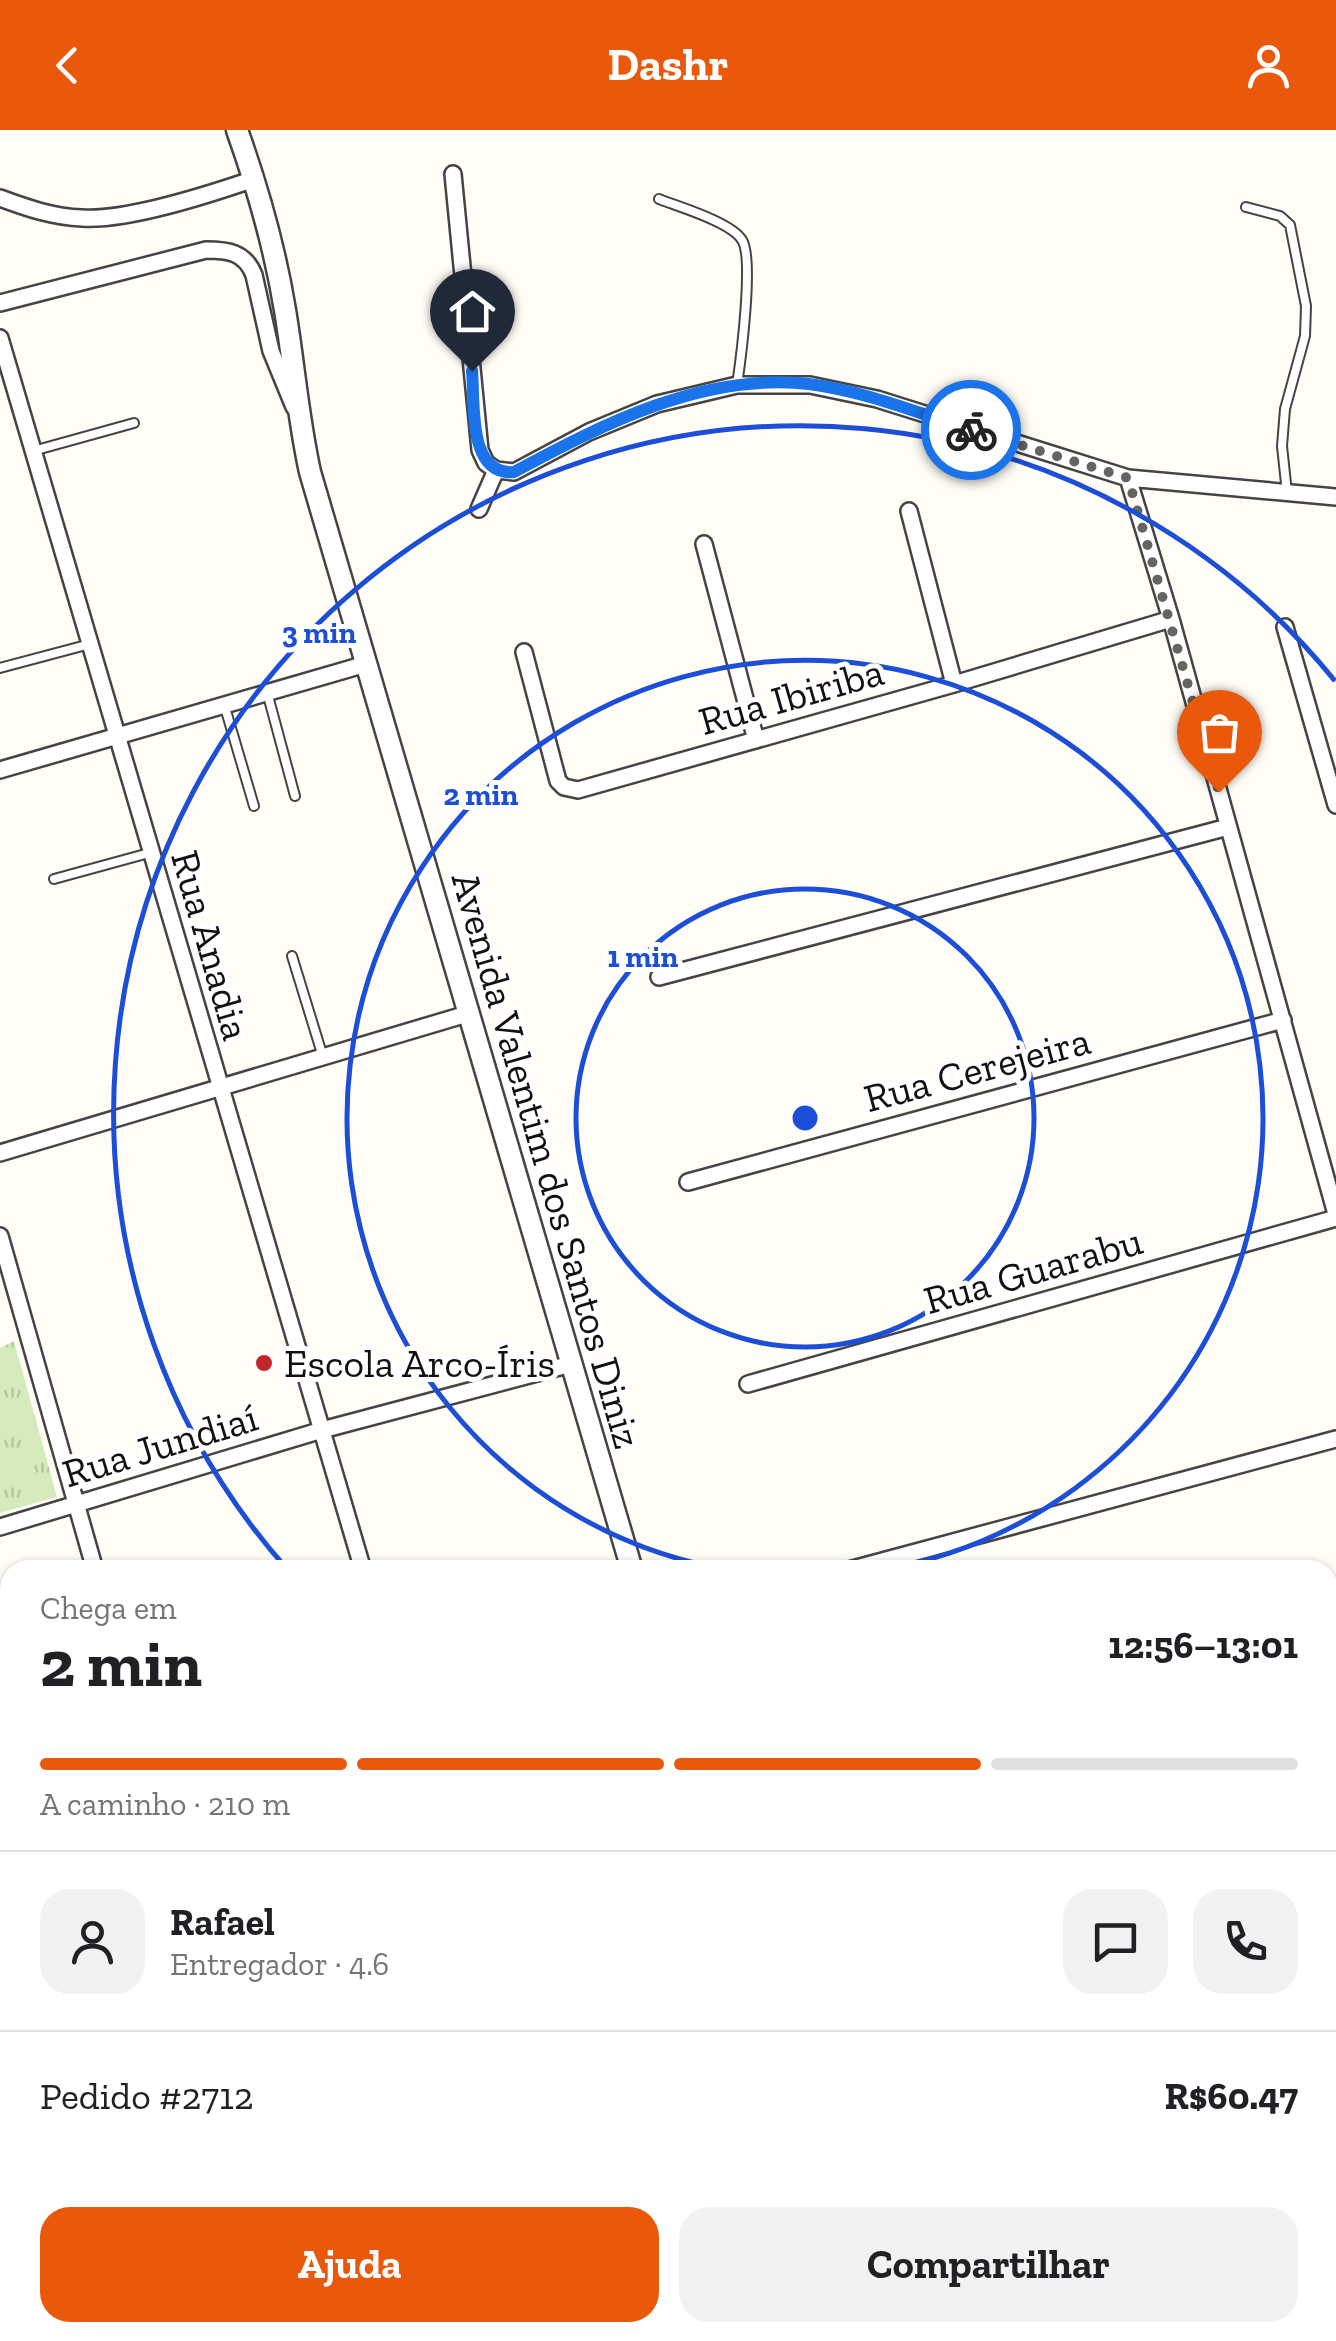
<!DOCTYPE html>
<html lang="pt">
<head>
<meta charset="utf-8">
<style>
  body { margin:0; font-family:"Zilla Slab",serif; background:#f2f2f2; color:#202124; height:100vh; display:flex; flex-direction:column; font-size:38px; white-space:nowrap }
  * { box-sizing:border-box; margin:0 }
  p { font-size:32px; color:#757577 }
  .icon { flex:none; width:55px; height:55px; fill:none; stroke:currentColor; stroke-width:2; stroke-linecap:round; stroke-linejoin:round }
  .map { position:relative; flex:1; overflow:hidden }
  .details { position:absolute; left:0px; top:1430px; width:1338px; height:782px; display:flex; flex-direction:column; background:#fff; border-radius:30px 30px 0 0; box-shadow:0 2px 8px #0004 }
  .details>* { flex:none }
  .pin { position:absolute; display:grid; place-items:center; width:85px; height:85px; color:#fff; margin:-102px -42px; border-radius:50% 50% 50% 0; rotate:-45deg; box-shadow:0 0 10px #0007 }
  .pin .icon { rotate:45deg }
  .courier { position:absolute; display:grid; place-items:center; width:100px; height:100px; margin:-50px; border:8px solid #1a73e8; border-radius:50%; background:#fff; color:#222; box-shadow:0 2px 12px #0007 }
  .head em { font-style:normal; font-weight:800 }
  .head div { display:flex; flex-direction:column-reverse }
  .head { display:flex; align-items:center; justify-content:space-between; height:170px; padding:0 40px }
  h1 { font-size:65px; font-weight:800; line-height:75px }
  .bar { display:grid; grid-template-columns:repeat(4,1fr); gap:15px 10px; align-content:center; height:120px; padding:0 40px }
  .bar i { height:12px; border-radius:8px; background:#e0e0e0 }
  .bar .selected { background:#ea580c }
  .bar p { grid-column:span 4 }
  .line { display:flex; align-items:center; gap:25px; padding:0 40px; border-top:2px solid #e0e0e0 }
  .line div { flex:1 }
  .round { display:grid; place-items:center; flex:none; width:105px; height:105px; border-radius:30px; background:#f2f2f2 }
  .cta { display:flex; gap:20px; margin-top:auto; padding:20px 40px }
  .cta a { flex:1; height:115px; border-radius:30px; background:#ea580c; color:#fff; font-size:40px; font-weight:800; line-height:115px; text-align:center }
  .cta a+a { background:#f2f2f2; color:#202124 }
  header { display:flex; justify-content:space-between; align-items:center; height:130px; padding:0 40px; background:#ea580c; color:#fff; font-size:45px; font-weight:800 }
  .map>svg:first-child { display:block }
  .grass { fill:url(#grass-tufts) }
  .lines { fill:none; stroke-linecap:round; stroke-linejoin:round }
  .service-casing { stroke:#444; stroke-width:12 }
  .minor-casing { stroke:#444; stroke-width:20 }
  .tertiary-casing { stroke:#444; stroke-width:25 }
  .service { stroke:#fff; stroke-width:8 }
  .minor { stroke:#fff; stroke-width:15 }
  .tertiary { stroke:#fff; stroke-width:20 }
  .done { stroke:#646461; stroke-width:10; stroke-dasharray:0 18 }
  .route { stroke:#1a73e8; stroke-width:12 }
  .ring { fill:none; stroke:#1d4ed8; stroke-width:5 }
  .poi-dot { fill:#c4262e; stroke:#fff; stroke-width:4 }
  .labels { text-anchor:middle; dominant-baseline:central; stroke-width:10; stroke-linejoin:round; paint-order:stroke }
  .street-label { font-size:40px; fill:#111; stroke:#fff }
  .poi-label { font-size:40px; fill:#111; stroke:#fff; text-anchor:start }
  .centre { fill:#1d4ed8; stroke:#fff; stroke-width:5 }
  .ring-label { font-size:30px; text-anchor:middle; font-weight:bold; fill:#1d4ed8; stroke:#fff; stroke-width:10; stroke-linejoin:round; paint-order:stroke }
</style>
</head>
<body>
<header><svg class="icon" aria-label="back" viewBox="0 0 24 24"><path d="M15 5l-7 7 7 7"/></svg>Dashr<svg class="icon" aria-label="person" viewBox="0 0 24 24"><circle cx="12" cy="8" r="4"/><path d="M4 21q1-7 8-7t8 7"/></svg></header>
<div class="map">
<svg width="1336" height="2211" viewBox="0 0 1336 2211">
  <defs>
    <pattern id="grass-tufts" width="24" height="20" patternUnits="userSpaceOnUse" patternTransform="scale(2.5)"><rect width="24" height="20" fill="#d5ebbd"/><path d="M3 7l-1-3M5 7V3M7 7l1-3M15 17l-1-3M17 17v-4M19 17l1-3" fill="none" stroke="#b6c8a1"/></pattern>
  </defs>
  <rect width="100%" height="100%" fill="#fffdf5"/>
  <!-- grass -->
  <path class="grass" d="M14 1211 57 1367 0 1383V1218Z"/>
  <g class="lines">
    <defs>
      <path id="service" d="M659 69C679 77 731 92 742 110 754 128 741 228 737 255
        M1246 77 1280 86 1290 95 1306 176 1305 206 1285 279 1282 316 1287 363
        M33 321 134 293
        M0 538 90 514
        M267 562 295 666
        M224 574 254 676
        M54 749 149 723
        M292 826 323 927
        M1085 2202 1096 2211"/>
      <path id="minor" d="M453 44 480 320 486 333 496 340 514 342 589 302 657 274 737 255H810L877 269 1128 348 1336 367
        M0 68C27 78 53 87 82 88 128 91 210 64 254 49
        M0 173 206 120C228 120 245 122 254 145L271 221 294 277
        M0 208 363 1440
        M1128 348 1171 489 1336 1084
        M479 379 496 340
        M909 381 954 554
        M704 414 756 610
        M1285 497 1336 675
        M524 522 558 651 564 657 578 660 954 554 1171 489
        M0 640 366 534
        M659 847 1228 697
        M0 1023 467 884
        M688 1052 1283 890
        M0 1106 95 1440
        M748 1254 1336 1088
        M0 1397 322 1300 571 1234
        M849 1440 1336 1309
        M1328 1524 1336 1521
        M0 1561 10 1558
        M0 1616 10 1613
        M1328 1733 1336 1730
        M0 1774 10 1771
        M1328 1946 1336 1944
        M0 2028 10 2065
        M1328 2165 1336 2168
        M49 2202 51 2211
        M315 2202 317 2211
        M589 2202 592 2211"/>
      <path id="tertiary" d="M237 0C258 59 275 119 285 180 294 234 298 288 310 342L632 1440
        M852 2202 854 2211"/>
    </defs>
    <!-- service casing -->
    <use href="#service" class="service-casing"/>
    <!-- minor casing -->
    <use href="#minor" class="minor-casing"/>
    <!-- tertiary casing -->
    <use href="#tertiary" class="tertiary-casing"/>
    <!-- service -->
    <use href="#service" class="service"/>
    <!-- minor -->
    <use href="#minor" class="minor"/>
    <!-- tertiary -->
    <use href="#tertiary" class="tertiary"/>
  </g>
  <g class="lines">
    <!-- done -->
    <path class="done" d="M971 300 1128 348 1219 662"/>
    <!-- route -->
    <path class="route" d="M472 241C475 272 467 346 514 342 603 294 704 242 809 254 864 261 918 283 971 300"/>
  </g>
  <!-- distance rings -->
  <g class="ring">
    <circle cx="805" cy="988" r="229"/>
    <path d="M729 1440A458 458 0 1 1 881 1440"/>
    <path d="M287 1439A687 687 0 1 1 1335 551"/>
  </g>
  <!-- markers -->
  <circle class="poi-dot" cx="264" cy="1233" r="10"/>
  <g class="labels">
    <!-- street labels -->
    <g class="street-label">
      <text transform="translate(791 566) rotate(-16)">Rua Ibiriba</text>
      <text transform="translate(211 815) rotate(74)">Rua Anadia</text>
      <text transform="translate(977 939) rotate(-15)">Rua Cerejeira</text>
      <text transform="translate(547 1030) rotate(74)">Avenida Valentim dos Santos Diniz</text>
      <text transform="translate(1033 1140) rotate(-16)">Rua Guarabu</text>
      <text transform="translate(160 1315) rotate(-17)">Rua Jundiaí</text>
    </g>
    <!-- poi labels -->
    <g class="poi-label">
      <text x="284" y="1233">Escola Arco-Íris</text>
    </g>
  </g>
  <circle cx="805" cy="988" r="15" class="centre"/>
  <g class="ring-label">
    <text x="319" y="513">3 min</text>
    <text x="481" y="675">2 min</text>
    <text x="643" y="837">1 min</text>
  </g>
</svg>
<div class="pin" style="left:1219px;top:662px;background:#ea580c"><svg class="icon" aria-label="bag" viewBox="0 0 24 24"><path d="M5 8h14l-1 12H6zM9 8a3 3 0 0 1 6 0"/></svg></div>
<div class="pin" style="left:472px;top:241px;background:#1f2937"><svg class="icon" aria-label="home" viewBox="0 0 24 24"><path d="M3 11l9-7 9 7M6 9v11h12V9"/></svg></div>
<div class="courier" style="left:971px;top:300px"><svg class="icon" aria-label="bike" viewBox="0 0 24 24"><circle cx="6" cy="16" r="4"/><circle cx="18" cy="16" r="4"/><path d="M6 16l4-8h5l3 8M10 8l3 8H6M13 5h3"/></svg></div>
<section class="details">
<div class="head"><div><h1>2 min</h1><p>Chega em</p></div><em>12:56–13:01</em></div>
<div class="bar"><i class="selected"></i><i class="selected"></i><i class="selected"></i><i></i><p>A caminho · 210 m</p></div>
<div class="line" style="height:180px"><a class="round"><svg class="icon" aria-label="person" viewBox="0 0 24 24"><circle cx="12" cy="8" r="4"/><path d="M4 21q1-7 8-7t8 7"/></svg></a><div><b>Rafael</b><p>Entregador · 4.6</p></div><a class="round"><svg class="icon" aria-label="chat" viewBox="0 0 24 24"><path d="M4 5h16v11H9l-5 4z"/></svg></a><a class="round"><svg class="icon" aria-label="phone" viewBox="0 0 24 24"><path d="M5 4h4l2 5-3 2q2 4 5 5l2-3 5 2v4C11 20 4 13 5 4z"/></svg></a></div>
<div class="line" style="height:130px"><div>Pedido #2712</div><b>R$60.47</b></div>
<div class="cta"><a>Ajuda</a><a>Compartilhar</a></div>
</section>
</div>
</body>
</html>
